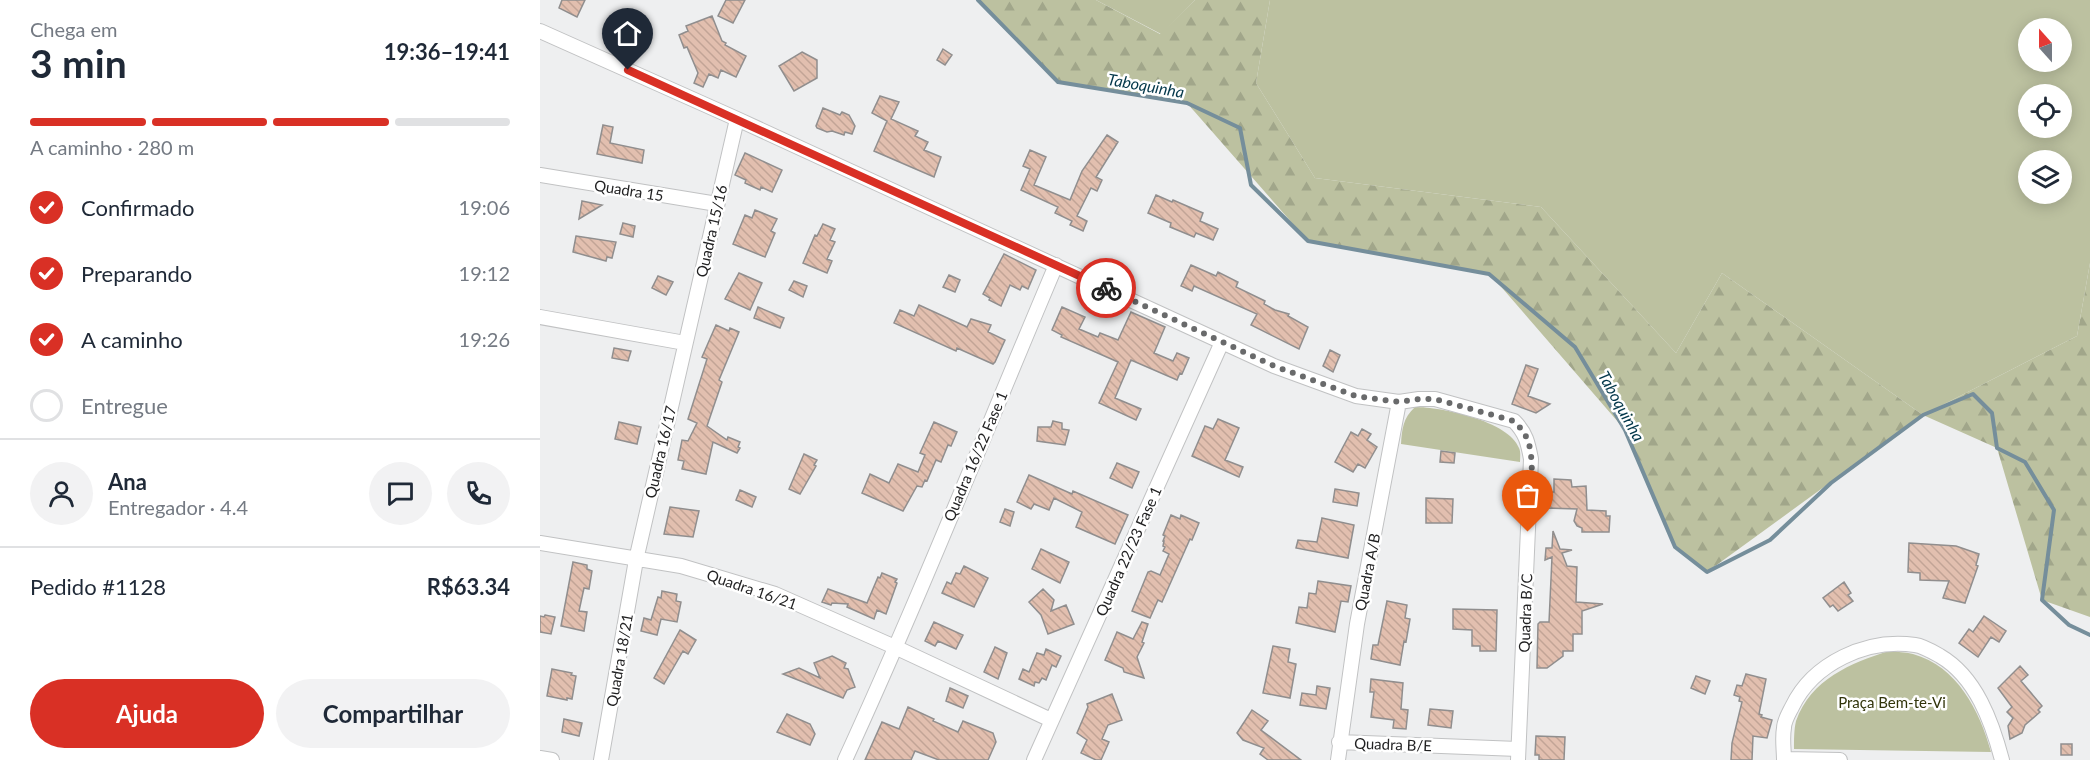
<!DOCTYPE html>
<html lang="pt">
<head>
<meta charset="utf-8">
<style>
  body { margin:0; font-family:Lato,sans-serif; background:#f2f2f3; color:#1f2937; height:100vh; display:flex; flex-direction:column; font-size:22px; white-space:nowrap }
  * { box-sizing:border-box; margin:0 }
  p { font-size:20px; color:#747a83 }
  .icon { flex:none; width:33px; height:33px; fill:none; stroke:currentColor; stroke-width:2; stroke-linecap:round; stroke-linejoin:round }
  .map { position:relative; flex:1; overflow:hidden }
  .sheet { display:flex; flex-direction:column; background:#fff; width:540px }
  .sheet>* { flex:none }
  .needle { width:39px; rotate:339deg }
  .fabs { position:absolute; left:1478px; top:18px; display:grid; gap:12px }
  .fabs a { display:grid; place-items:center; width:54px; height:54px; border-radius:50%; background:#fff; box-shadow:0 3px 15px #0003; font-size:30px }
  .pin { position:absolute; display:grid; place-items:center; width:51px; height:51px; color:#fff; margin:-62px -26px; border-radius:50% 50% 50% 0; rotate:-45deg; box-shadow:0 0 6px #0007 }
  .pin .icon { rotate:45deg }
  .courier { position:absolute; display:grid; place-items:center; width:60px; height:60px; margin:-30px; border:4px solid #d93025; border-radius:50%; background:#fff; color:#222; box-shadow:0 2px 8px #0007 }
  .headline em { font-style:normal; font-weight:700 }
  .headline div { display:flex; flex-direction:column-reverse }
  .headline { display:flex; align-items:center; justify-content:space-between; height:102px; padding:0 30px }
  h1 { font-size:39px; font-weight:700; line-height:45px }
  .bar { display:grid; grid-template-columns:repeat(4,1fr); gap:9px 6px; align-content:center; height:72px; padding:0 30px }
  .bar i { height:8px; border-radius:4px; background:#e0e1e3 }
  .bar .on { background:#d93025 }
  .bar p { grid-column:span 4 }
  .line { display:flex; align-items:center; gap:15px; padding:0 30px; border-top:2px solid #e0e1e3 }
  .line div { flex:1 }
  .round { display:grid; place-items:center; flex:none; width:63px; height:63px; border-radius:32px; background:#f2f2f3 }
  ol { padding:0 30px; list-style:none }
  li { display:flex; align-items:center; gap:18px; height:66px }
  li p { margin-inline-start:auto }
  li .icon { padding:6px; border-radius:50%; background:#d93025; color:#fff; stroke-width:4 }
  li:last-child { color:#747a83 }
  li i { width:33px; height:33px; border:3px solid #e0e1e3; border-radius:50% }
  .primary-button { display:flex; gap:12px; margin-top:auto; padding:12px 30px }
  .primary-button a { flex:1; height:69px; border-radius:36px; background:#d93025; color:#fff; font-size:24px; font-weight:700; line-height:69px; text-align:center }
  .primary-button a+a { background:#f2f2f3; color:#1f2937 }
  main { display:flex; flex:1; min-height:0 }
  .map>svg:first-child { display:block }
  .green { fill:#bcc1a0; fill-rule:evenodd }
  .forest { fill:url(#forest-firs) }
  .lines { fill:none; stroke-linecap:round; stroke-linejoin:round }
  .stream { stroke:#758e9b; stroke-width:4 }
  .building { fill:url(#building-back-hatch); stroke:#908e8e; stroke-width:1.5 }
  .minor-casing { stroke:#c1c2c3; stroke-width:16 }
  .minor { stroke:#fff; stroke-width:14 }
  .done { stroke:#696a6b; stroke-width:6; stroke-dasharray:0 10.8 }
  .route { stroke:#d93025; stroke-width:8 }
  .labels { text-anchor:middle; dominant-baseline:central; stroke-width:5; stroke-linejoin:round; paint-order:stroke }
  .street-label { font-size:15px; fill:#222223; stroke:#fff }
  .park-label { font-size:15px; fill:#31340a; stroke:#fff }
  .water-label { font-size:16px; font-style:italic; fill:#03374a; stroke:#fff }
</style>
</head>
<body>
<main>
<section class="sheet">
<div class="headline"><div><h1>3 min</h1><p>Chega em</p></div><em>19:36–19:41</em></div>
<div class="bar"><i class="on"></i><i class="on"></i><i class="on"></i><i></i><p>A caminho · 280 m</p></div>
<ol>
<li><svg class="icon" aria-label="check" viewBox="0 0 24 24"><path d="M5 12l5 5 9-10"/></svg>Confirmado<p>19:06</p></li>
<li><svg class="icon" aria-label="check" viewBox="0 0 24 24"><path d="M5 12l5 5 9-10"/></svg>Preparando<p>19:12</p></li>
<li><svg class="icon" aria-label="check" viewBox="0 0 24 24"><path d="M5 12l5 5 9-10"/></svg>A caminho<p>19:26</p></li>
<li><i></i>Entregue</li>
</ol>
<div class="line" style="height:108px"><a class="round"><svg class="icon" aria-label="person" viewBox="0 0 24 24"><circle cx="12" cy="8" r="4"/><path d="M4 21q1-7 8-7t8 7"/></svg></a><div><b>Ana</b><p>Entregador · 4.4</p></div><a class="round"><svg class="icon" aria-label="chat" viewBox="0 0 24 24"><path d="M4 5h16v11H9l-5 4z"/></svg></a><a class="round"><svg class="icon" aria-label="phone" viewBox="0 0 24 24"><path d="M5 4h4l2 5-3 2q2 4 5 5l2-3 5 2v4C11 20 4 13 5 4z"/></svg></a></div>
<div class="line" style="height:78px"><div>Pedido #1128</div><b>R$63.34</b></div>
<div class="primary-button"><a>Ajuda</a><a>Compartilhar</a></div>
</section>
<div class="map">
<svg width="1550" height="760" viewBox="0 0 1550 760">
  <defs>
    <pattern id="forest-firs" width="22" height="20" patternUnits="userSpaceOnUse" patternTransform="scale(1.5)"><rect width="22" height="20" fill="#bcc1a0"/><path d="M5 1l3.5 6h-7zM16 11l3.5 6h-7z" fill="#a1a68a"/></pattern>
    <pattern id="building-back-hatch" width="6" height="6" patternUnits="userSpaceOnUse" patternTransform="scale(1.5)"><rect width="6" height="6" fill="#e2bfaf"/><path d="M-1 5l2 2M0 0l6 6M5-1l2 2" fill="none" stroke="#c2a496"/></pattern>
  </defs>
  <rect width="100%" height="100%" fill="#eeeff0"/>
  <!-- green -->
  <path class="green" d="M556 0H655L621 34Z
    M730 0H1550V263L1537 336 1383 415 1182 273 1136 353 1001 207 775 178 716 83ZM1488 28H1521V62H1488ZM1488 94H1521V128H1488ZM1488 160H1521V194H1488Z
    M875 407C901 407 969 421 979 448 981 452 980 458 980 462L861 444C862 429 863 418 875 407Z
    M1349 651C1357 652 1365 652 1373 654 1417 666 1440 711 1451 752L1254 749C1254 740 1254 729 1256 721 1271 679 1311 663 1349 651Z"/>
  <!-- forest -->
  <path class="forest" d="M438 0H556L620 34 655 0H730L716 83 775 178 1001 207 1136 353 1182 273 1383 415 1537 336 1550 263V617L1502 600 1457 448 1383 415 1167 572 1135 547 1085 430 950 274 768 241 647 103 518 82Z"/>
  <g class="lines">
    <!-- stream -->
    <path class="stream" d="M438 0 518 82 647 103 700 128 711 185 768 241 949 274 1035 347 1085 430 1135 547 1167 572 1230 540 1291 483 1383 415 1433 394 1452 413 1457 448 1485 462 1514 510 1502 600 1529 625 1550 635"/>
  </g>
  <!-- building -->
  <path class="building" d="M22 0H45L37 17 19 8Z
    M186 0H205L193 23 178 16Z
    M172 16 182 41 186 43 185 45 206 56 196 77 181 70 178 78 169 74 163 87 154 83 158 73 147 47 144 48 139 35 148 31 146 26Z
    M403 49 412 55 405 65 397 60Z
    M262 52 277 60V78L254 91 239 66Z
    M340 96 359 102 351 119 378 131 375 136 388 142 384 150 401 157 394 177 334 151 347 121 332 113Z
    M283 108 300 115 302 112 309 115 315 126 312 134 305 132 304 135 292 131 287 132 277 128 276 126Z
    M63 125 73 127 70 143 104 150 102 163 57 154Z
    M567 135 578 142 556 177 562 180 557 191 551 188 537 216 547 221 543 231 530 225 532 221 515 213 518 207 481 190 490 169 483 166 490 150 506 157 494 185 530 200 542 171Z
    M205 153 242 170 232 192 221 187 220 190 205 183 206 180 195 175Z
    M616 195 632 202 633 200 663 213 660 221 678 229 673 240 656 233 654 237 647 234 630 227 631 223 608 213Z
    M42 201 62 205 39 219Z
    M215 210 237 219 231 231 235 233 225 257 193 244 205 215 212 218Z
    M83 223 95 226 93 237 80 234Z
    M283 224 295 229 290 240 295 242 287 259 292 261 287 273 263 263 275 235 277 236Z
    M36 236 76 242 72 258 67 257 66 261 33 252Z
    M464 254 496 270 488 289 482 286 480 290 470 285 461 306 449 300 450 298 443 294Z
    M651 265 676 276 678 272 698 282 696 287 725 301 724 304 735 310 749 314 748 316 768 327 759 349 711 325 717 314 654 286 652 291 641 286Z
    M199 273 222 283 210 310 185 299Z
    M409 275 420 280 415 292 403 287Z
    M118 276 133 282 126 295 112 288Z
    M254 281 267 286 263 297 249 290Z
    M379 305 427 327 431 319 451 325 448 332 465 340 455 362 453 364 417 348 416 351 354 323 360 310 374 316Z
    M218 307 244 318 240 328 214 318Z
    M522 307 545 317 539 329 558 337 560 333 578 340 591 312 625 327 614 353 633 361 637 353 649 358 642 374 640 373 637 380 591 360 575 398 601 409 596 420 559 403 578 362 521 337 522 335 512 330Z
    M176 325 189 331 190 328 199 332 179 380 182 382 167 426 187 440 188 437 200 442 198 447 200 448 197 453 173 442 166 474 142 469 144 461 138 460 142 440 148 441 157 423 148 419 167 359 162 357Z
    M74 348 91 351 88 361 72 358Z
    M790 350 800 355 793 372 783 366Z
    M986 365 998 369 988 396 1010 404 996 413 972 404Z
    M678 419 699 428 685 460 703 467 699 477 652 456 665 426 673 429Z
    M513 421 522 423V429L529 430 525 445 497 441 498 427H511Z
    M79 422 101 427 97 444 75 439Z
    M394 422 417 432 411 446 408 445 401 462 396 460 387 481 385 480 382 487 377 486 363 511 322 493 330 474 349 483 358 464 378 472 385 455 380 453Z
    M822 429 831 434 827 440 837 447 825 468 818 464 813 472 795 462 811 432 818 436Z
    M901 451 915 453 914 463 900 462Z
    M264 454 277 460 274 465 276 466 260 494 249 489Z
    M577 463 599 472 592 488 570 478Z
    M489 475 532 494 533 491 588 515 575 544 536 527 542 512 514 498 509 510 494 504 491 509 477 502Z
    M1014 479 1031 480 1032 487 1046 486 1047 510 1066 511V516H1070L1069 532H1042V528L1037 526 1034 521 1037 509 1006 508V492H1014Z
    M795 489 819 493 817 506 793 502Z
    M200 490 216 497 212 507 196 500Z
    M886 498 913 499 912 523H886Z
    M130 507 159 511 153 537 124 534Z
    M465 509 474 512 470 526 460 522Z
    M631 515 640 519 641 515 659 523 652 540 650 539 622 602 618 600 610 618 592 611 608 572 611 571 620 575 629 554 623 551 625 547 623 546 624 541H623L625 536 623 535Z
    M782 518 814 525 808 558 756 548 758 540 777 542Z
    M1013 531 1020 549 1032 550 1022 553 1027 566 1037 567 1036 602 1063 604 1042 611V634H1033V651H1023V656L1007 668H997L998 624 1000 622H1009L1012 557 1005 560 1006 548H1012Z
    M1369 543 1416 546 1439 554 1436 565 1438 566 1425 603 1403 598 1409 581 1380 580V573L1368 572Z
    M501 549 529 562 520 583 492 569Z
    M33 562 47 565V569L52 571 49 589 44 588 39 611 47 612 44 631 21 626Z
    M424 566 448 578 434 607 402 593 407 582 411 584 416 573 420 574Z
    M342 573 357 579 355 582 357 583 346 614 337 610 334 619 307 607 308 604 292 603 291 605 282 602 288 589 327 603 338 577 340 578Z
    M778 581 811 586 808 602 801 601 795 632 756 623 759 607 767 608 769 593 776 594Z
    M1304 582 1311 593 1308 595 1313 601 1298 611 1293 605 1290 607 1283 598Z
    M503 589 514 600 511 611 526 605 534 624 508 634 501 615 489 602Z
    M122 591 137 594 136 601 141 602 137 622 121 619 117 635 101 631 104 618 111 620 118 597 121 598Z
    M847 601 867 605 865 618 870 619 866 642 864 641 860 665 831 659 833 645H838Z
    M913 609 957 610 956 651H940V646H932V630L913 629Z
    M5 615 15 617 11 634 0 632V616L4 617Z
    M1444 616 1466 631 1459 642 1451 637 1438 657 1419 643 1429 629 1433 632Z
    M394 622 423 635 416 649 398 641 395 646 385 641Z
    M602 622 608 624 602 642 604 643 597 657 604 678 584 672 583 668 565 660 577 632 593 639Z
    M140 630 156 640 148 654 143 651 124 684 114 678Z
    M733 646 750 649 748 662 756 664 750 698 723 693Z
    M455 647 467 653 458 679 444 672Z
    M506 649 521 656 516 667 512 665 506 680 502 678 499 683 495 682 494 686 479 679 483 669 489 672 497 653 504 655Z
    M292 656 306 663 304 668 308 669 315 687 307 690 303 698 243 674 259 668 280 678 274 663Z
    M1480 666 1488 675 1481 681 1502 706 1498 710 1500 712 1485 725 1482 733 1470 739 1468 726 1473 718 1467 712 1472 707 1458 688Z
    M12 669 32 673 31 675 36 676 32 699 27 698V700L7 696Z
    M1206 674 1226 679 1219 714 1222 715 1221 717 1232 720 1227 738 1213 736 1212 760H1191L1192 743 1202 702 1199 701 1200 697 1194 695 1197 685 1202 686Z
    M1156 676 1170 681 1165 694 1151 688Z
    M831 679 863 683 861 709 868 710 866 729 853 728 854 720 831 717 834 692H830Z
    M777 686 790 688 786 709 760 705 762 693 776 695Z
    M410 688 428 696 423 708 406 701Z
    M572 694 582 720 568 725 562 739 569 742 561 760H556L541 753 547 740 537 733 548 707 547 704Z
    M368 707 394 719 393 721 418 732 423 721 453 733 456 742 448 760H399L375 751 371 760H325L342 722 359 729Z
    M890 709 913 711 911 728 888 725Z
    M712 710 728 721 721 730 761 760H728L720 754 724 748 703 740 697 733Z
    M247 714 270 724 275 734 270 745 237 732Z
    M24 719 42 723 39 736 22 732Z
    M996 736 1025 737 1024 760H999V755H995Z
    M1521 744H1532V755H1521Z"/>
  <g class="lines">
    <defs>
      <path id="minor" d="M0 31 197 119 734 366 816 396 859 402 879 399H895L974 421C986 433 988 443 991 459L978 760
        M0 175 177 204
        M0 317 145 343
        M0 543 141 566 235 594 357 648 511 720
        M799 742 978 749
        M0 758 12 760
        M1244 759 1300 760
        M61 760 96 560 197 119
        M305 760C380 597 446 430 516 265
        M494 760 682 342
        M798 760 817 624 859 402
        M1244 760C1244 750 1242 738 1244 728 1244 721 1249 713 1252 707 1273 663 1327 638 1375 645 1383 646 1393 652 1400 656 1436 677 1452 722 1462 760"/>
    </defs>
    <!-- minor casing -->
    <use href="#minor" class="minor-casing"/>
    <!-- minor -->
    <use href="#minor" class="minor"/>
  </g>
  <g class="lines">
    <!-- done -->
    <path class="done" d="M566 288 734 366 816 396 859 402 879 399H895L974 421C980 427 985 433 988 441 996 464 989 507 988 532"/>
    <!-- route -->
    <path class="route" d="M88 70 566 288"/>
  </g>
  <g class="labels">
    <!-- street labels -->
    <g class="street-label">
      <text transform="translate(89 190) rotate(9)">Quadra 15</text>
      <text transform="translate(171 231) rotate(-77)">Quadra 15/16</text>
      <text transform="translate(120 452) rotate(-77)">Quadra 16/17</text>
      <text transform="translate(435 456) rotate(-67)">Quadra 16/22 Fase 1</text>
      <text transform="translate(588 551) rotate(-66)">Quadra 22/23 Fase 1</text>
      <text transform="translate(827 572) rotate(-79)">Quadra A/B</text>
      <text transform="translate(212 589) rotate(19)">Quadra 16/21</text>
      <text transform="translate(985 613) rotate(-88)">Quadra B/C</text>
      <text transform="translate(79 660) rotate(-80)">Quadra 18/21</text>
      <text transform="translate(853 744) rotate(2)">Quadra B/E</text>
    </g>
    <!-- park labels -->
    <g class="park-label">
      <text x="1352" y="702">Praça Bem-te-Vi</text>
    </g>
    <!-- water labels -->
    <g class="water-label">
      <text transform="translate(606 85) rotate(10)">Taboquinha</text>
      <text transform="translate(1082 406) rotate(61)">Taboquinha</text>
    </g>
  </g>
</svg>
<div class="fabs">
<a><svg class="needle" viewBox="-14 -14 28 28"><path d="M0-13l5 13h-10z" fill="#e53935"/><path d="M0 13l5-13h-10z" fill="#747a83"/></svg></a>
<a><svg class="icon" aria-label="locate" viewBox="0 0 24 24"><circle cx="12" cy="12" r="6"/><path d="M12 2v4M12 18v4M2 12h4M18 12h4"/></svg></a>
<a><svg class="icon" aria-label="layers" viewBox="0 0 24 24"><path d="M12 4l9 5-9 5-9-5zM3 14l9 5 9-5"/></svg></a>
</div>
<div class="pin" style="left:988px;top:532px;background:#ea580c"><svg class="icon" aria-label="bag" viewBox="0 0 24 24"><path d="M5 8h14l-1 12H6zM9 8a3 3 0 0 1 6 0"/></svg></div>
<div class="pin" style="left:88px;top:70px;background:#1f2937"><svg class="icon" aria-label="home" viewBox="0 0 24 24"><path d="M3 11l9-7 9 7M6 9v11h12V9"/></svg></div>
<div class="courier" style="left:566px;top:288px"><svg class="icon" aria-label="bike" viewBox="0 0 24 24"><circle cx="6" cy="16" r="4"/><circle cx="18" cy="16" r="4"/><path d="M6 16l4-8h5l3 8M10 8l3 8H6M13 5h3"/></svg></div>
</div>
</main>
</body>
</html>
